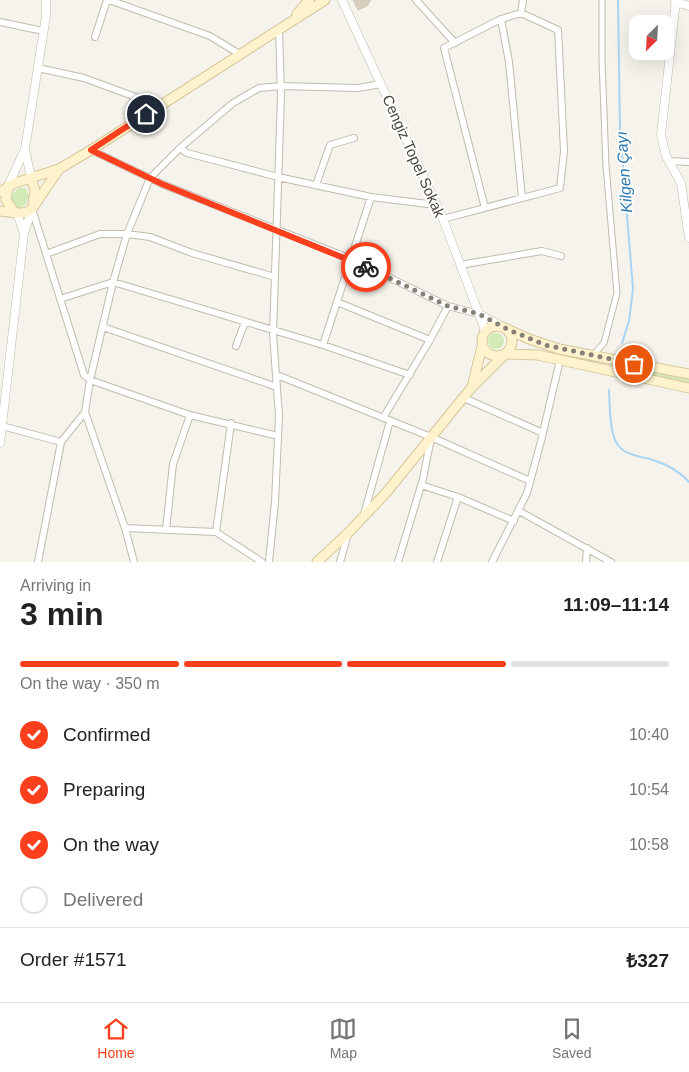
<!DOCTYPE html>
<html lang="en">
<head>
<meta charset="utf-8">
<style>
  body { margin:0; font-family:Helvetica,sans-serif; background:#f6f6f6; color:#222; height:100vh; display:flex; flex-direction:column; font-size:19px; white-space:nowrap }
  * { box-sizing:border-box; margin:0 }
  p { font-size:16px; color:#767676 }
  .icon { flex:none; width:28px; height:28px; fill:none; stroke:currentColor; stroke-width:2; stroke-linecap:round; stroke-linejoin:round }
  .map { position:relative; height:562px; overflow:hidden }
  .side { display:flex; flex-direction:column; background:#fff; flex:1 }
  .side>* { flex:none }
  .needle { width:32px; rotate:204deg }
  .fabs { position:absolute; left:629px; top:15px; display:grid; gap:10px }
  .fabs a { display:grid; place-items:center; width:45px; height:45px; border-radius:10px; background:#fff; box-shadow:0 5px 20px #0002; font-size:25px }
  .pin { position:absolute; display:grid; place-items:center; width:42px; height:42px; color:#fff; margin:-21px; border:2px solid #fff; border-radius:50%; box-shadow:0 1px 5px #0007 }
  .courier { position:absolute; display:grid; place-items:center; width:50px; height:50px; margin:-25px; border:4px solid #fc3f1d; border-radius:50%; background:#fff; color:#222; box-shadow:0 1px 6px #0007 }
  .overview em { font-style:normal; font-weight:700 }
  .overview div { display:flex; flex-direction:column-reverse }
  .overview { display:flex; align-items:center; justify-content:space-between; height:85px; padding:0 20px }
  h1 { font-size:32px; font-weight:700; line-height:38px }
  .bar { display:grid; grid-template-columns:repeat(4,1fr); gap:8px 5px; align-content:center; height:60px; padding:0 20px }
  .bar i { height:6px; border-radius:4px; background:#e0e0e0 }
  .bar .current { background:#fc3f1d }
  .bar p { grid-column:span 4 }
  .line { display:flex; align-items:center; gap:12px; padding:0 20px; border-top:1px solid #e0e0e0 }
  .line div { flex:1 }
  ol { padding:0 20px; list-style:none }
  li { display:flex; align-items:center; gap:15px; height:55px }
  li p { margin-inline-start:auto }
  li .icon { padding:5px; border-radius:50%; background:#fc3f1d; color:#fff; stroke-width:4 }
  li:last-child { color:#767676 }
  li i { width:28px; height:28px; border:2px solid #e0e0e0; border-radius:50% }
  .dock { display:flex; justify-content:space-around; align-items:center; height:70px; border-top:1px solid #e0e0e0; background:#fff; font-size:14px; color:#767676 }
  .dock a { display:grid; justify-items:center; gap:2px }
  .dock .current { color:#fc3f1d }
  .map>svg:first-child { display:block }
  .green { fill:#d2eab5 }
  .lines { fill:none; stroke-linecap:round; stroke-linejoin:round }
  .stream { stroke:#a9d4f2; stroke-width:2 }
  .building { fill:#d8cfc1; stroke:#d3c7b4 }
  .pedestrian-casing { stroke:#c2bbae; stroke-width:7 }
  .minor-casing { stroke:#c2bbae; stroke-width:8 }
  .tertiary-casing { stroke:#c2bbae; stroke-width:9 }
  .secondary-casing { stroke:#d6c79b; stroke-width:11 }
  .pedestrian { stroke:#fff; stroke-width:5 }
  .minor { stroke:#fff; stroke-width:6 }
  .tertiary { stroke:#fff; stroke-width:8 }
  .secondary { stroke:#fff3cd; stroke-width:9 }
  .done { stroke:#878178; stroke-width:5; stroke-dasharray:0 9 }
  .route { stroke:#fc3f1d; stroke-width:6 }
  .labels { text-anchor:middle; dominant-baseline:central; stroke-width:4; stroke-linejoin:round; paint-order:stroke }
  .street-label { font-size:15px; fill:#4b4439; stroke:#fff }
  .water-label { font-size:16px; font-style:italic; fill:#2e7ab2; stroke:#fff }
</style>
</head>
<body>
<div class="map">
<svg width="689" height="562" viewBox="0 0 689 562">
  <rect width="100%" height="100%" fill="#f6f3ec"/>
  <!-- green -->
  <path class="green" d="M19 188H26L29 195 26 204 20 208 15 207 10 199 13 193Z
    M488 341a8 8 0 1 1 16 0a8 8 0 1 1-16 0Z
    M622 367 689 378V382L622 369Z"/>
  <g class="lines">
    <!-- stream -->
    <path class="stream" d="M618 0 620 129 633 289 629 321 622 343
      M609 390C610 405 609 423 614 437 620 457 640 455 656 461 668 465 680 472 689 482"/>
  </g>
  <!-- building -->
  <path class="building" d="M353 0H371L367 6 358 10Z"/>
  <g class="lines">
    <defs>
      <path id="pedestrian" d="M593 355 604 343 617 293 606 166 602 60V0"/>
      <path id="minor" d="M109 0 210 36 241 55
        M416 0 455 43
        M521 13 523 0
        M501 19 509 62 522 198
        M0 22 43 31
        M95 37 107 0
        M38 68 84 78 160 106
        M180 148 187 153 278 177 371 197 436 205
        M91 150 162 184 351 259 448 306 479 314
        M669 161 689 162
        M316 185 330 145 354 138
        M32 209 84 375 90 380 190 415 278 436
        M443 219 560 188 564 151 558 30 521 13 501 19 444 48 485 208
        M46 254 100 234H127L150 237 192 253 275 277
        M460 265 542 251 561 256
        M60 299 113 282 323 345 410 375
        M337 302 430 340
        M103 327 277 387
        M323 345 371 197
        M236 346 245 322
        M277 375 431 437 530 481
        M464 398 543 433
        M383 418 430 340 448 306
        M2 426 61 442
        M421 485 458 497 514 521
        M519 511 611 562
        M364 514 390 421
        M125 528 216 532 262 562
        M166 530 173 464 190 415
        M216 532 231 423
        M38 562 61 442 85 412
        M134 562 125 528 85 412 90 380 113 282 127 234 150 178 180 148 233 103 259 88 281 86 358 88 381 84
        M269 562 275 502 279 416 273 334 281 96 279 29
        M340 562 348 534
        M398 562 423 479 431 438
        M437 562 458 497
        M492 562 527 493 541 441 560 360
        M586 562 587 548"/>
      <path id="tertiary" d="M342 0 443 219 479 314
        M676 0 661 135 666 156 681 183 689 238
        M675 2 689 6
        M25 149 31 178
        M8 186 25 149 46 16V0
        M17 213 24 233
        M485 331 479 314 503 327
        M0 443 24 233 32 209"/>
      <path id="secondary" d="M297 14 309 0
        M31 178 35 191 33 204
        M8 186 6 200 14 212
        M0 192 15 183 59 169 91 150 325 0
        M0 211C11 212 23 216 32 209L59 169
        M482 341a15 15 0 1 1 30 0a15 15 0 1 1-30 0Z
        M507 329 529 339 559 349 689 374
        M482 346 472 387 503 356
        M506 354 538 355 689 388
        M317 562 348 533 385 494 472 387"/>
    </defs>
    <!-- pedestrian casing -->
    <use href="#pedestrian" class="pedestrian-casing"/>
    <!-- minor casing -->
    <use href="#minor" class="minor-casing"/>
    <!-- tertiary casing -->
    <use href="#tertiary" class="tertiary-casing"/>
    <!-- secondary casing -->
    <use href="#secondary" class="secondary-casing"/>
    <!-- pedestrian -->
    <use href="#pedestrian" class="pedestrian"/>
    <!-- minor -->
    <use href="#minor" class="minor"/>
    <!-- tertiary -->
    <use href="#tertiary" class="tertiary"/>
    <!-- secondary -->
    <use href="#secondary" class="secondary"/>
  </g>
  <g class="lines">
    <!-- done -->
    <path class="done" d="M366 267 448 306 479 314 507 329 545 345 634 364"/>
    <!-- route -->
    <path class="route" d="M146 114 91 150 162 184 366 267"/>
  </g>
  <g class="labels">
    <!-- street labels -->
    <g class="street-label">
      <text transform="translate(414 156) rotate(66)">Cengiz Topel Sokak</text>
    </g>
    <!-- water labels -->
    <g class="water-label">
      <text transform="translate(624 172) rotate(-94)">Kilgen Çayı</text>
    </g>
  </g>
</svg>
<div class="fabs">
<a><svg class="needle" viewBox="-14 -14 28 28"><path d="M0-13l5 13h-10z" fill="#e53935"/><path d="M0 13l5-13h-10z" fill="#767676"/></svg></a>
</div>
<div class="pin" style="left:634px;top:364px;background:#ea580c"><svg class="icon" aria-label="bag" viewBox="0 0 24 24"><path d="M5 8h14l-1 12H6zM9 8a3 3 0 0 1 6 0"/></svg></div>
<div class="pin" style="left:146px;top:114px;background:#1f2937"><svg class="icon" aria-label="home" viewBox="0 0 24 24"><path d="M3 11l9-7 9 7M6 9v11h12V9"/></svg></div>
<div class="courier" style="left:366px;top:267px"><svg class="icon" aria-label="bike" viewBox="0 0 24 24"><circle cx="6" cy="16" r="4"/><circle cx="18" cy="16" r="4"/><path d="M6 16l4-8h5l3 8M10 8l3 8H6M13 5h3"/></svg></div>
</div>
<section class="side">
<div class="overview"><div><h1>3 min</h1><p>Arriving in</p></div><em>11:09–11:14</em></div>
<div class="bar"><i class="current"></i><i class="current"></i><i class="current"></i><i></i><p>On the way · 350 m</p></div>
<ol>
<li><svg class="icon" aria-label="check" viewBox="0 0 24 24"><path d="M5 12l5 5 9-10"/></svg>Confirmed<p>10:40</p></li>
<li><svg class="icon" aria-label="check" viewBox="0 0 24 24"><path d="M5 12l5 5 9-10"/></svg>Preparing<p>10:54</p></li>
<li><svg class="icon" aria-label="check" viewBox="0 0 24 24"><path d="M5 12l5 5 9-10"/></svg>On the way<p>10:58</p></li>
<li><i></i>Delivered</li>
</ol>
<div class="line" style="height:65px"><div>Order #1571</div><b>₺327</b></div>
</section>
<nav class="dock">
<a class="current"><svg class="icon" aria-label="home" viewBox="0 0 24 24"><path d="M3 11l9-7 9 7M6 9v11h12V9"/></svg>Home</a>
<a><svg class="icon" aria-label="map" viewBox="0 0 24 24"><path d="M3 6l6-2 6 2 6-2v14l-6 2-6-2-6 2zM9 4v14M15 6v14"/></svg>Map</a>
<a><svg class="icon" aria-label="saved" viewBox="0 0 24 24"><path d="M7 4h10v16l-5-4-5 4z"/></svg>Saved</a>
</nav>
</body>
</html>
